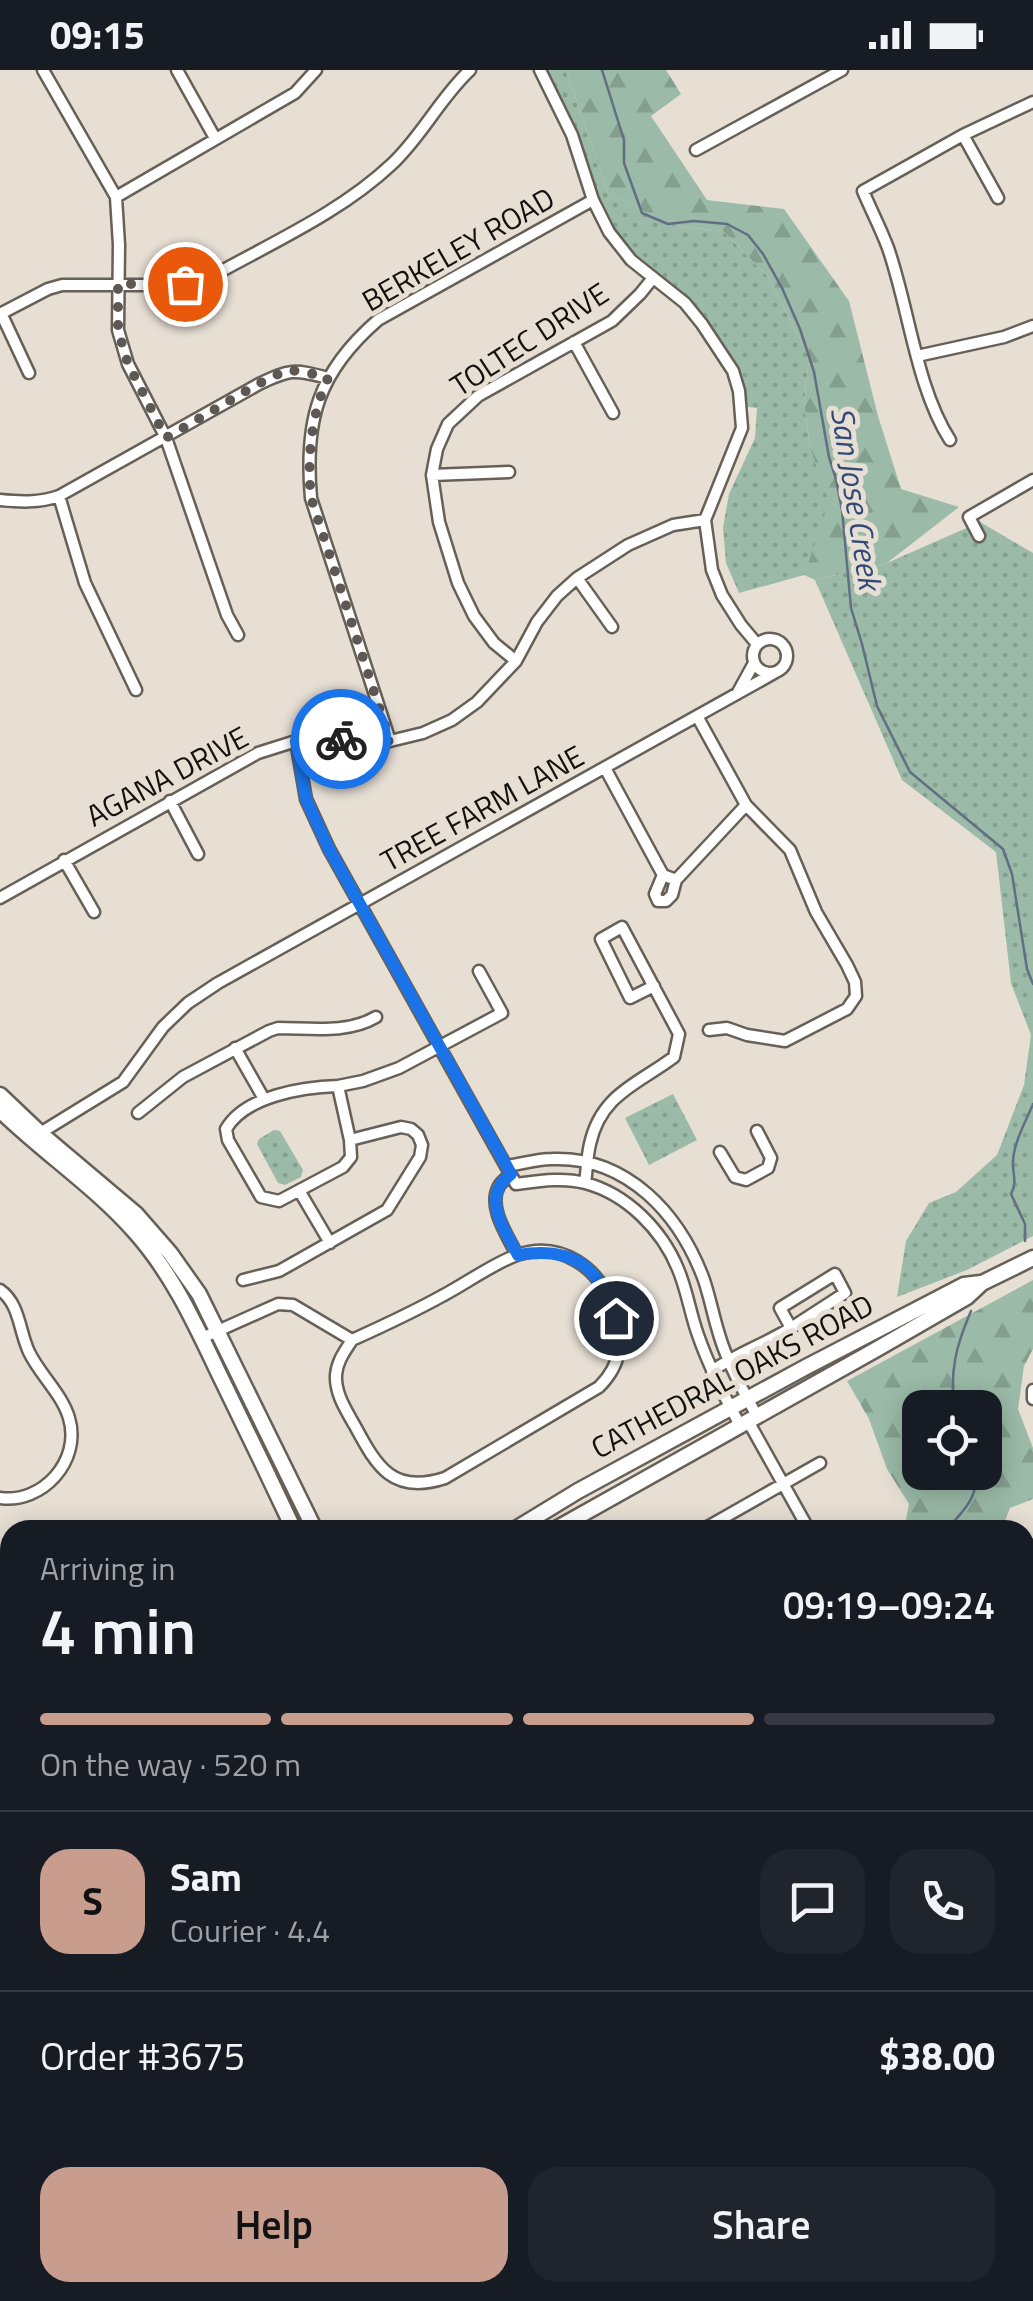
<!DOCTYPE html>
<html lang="en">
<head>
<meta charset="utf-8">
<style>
  body { margin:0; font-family:"Titillium Web",sans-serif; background:#20242c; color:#f1f3f6; height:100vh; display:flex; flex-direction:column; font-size:38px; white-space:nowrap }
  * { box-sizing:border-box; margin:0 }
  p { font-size:32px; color:#9ea1a6 }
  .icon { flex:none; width:55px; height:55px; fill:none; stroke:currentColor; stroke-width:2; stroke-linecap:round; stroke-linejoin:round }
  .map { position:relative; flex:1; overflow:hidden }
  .side { position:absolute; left:0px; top:1450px; width:1035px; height:782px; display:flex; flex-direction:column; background:#171b24; border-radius:30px 30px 0 0; box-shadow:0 5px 25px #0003 }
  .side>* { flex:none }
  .buttons { position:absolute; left:902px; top:1320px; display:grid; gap:20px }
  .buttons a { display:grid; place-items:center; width:100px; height:100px; border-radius:20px; background:#171b24; box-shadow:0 5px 25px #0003; font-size:50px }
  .pin { position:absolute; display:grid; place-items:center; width:85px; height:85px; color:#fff; margin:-42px; border:5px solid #fff; border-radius:50%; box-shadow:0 2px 10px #0007 }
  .courier { position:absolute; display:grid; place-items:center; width:100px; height:100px; margin:-50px; border:8px solid #1a73e8; border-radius:50%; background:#fff; color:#222; box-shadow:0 2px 12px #0007 }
  .summary em { font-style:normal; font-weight:600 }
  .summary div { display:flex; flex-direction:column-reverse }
  .summary { display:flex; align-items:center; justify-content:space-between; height:170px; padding:0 40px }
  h1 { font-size:65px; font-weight:600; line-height:75px }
  .bar { display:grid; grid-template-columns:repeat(4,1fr); gap:15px 10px; align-content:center; height:120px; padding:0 40px }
  .bar i { height:12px; border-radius:8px; background:#363941 }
  .bar .active { background:#c99d8e }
  .bar p { grid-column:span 4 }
  .line { display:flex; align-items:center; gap:25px; padding:0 40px; border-top:2px solid #363941 }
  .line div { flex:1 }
  .round { display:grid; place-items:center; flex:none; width:105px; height:105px; border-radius:30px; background:#20242c }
  .primary-button { display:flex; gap:20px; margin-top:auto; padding:20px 40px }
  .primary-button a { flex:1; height:115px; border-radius:30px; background:#c99d8e; color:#111; font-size:40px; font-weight:600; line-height:115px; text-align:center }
  .primary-button a+a { background:#20242c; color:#f1f3f6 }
  .status { display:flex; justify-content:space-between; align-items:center; height:70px; padding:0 50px; background:#171b24; direction:ltr }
  .status svg { height:28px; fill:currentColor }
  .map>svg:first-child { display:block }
  .green { fill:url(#green-dots) }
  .forest { fill:url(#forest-firs); fill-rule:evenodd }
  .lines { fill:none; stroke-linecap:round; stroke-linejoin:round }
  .stream { stroke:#626e84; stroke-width:2.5 }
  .minor-casing { stroke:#676057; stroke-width:15 }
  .tertiary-casing { stroke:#676057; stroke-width:18 }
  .secondary-casing { stroke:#676057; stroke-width:19 }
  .minor { stroke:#fff; stroke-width:10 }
  .tertiary { stroke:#fff; stroke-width:12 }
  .secondary { stroke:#fff; stroke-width:14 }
  .done { stroke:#5d5853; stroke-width:10; stroke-dasharray:0 18 }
  .route { stroke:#1a73e8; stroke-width:12 }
  .labels { text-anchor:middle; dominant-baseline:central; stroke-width:10; stroke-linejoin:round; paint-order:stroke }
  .street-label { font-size:30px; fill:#13100d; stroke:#e7dfd4 }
  .water-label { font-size:32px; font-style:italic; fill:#304b78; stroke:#e7dfd4 }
</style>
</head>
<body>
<div class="status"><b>09:15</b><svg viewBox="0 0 49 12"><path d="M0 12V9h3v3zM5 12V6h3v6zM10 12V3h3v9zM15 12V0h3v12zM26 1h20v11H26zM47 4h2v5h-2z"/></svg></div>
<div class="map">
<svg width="1033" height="2231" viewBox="0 0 1033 2231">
  <defs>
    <pattern id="green-dots" width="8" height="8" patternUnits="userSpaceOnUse" patternTransform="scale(2.5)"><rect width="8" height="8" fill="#9bbaa7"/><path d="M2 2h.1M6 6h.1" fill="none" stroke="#859f8f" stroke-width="1.8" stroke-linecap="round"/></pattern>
    <pattern id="forest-firs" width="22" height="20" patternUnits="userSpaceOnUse" patternTransform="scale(2.5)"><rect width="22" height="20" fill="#9bbaa7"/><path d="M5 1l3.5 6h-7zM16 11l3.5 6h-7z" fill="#859f8f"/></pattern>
  </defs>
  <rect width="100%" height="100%" fill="#e7dfd4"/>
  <!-- green -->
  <path class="green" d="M540 0H566L608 123 673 156 723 161 769 208 809 287 804 332 810 378 830 433 804 505 739 523 726 493 723 458 729 424 755 368 757 338 741 336 732 301 668 218 609 162 583 93Z
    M980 452 1033 483V1166L967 1200 897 1227 906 1171 929 1133 956 1122 997 1085 1024 1015 1031 965 1011 913 996 782 902 710 815 510 887 493Z
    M673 1024 697 1070 649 1095 625 1048Z
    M274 1060 280 1061 303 1100 301 1107 285 1115 278 1113 257 1074 259 1069Z
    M218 1278 310 1460H303L300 1454 222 1294Z"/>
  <!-- forest -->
  <path class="forest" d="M566 0H666L681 24 651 46 707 130 784 139 849 231 878 346 901 419 959 437 887 493 815 510 804 505 829 432 810 378 804 332 809 287 769 208 723 161 673 156 608 123Z
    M1033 1210V1279L1024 1296 1018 1339 1033 1378V1429L1010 1438 1003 1456 1004 1460H904L909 1434 887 1399 869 1349 847 1311ZM920 1338H985V1402H920Z
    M1025 1607 1033 1612V1690L1025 1685Z
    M880 2223H960L963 2231H882Z"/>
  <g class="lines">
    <!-- stream -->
    <path class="stream" d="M602 0 624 70V93L642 143 668 154 694 151 727 154 748 165 763 184 782 218 800 259 814 302 829 387 836 409 842 440 851 538 862 574 877 636 910 702 1003 779 1012 804 1027 899 1033 914
      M1025 1171V1154L1011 1124C1018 1111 1012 1104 1013 1091 1014 1072 1026 1051 1033 1034
      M954 1338C950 1299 956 1276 971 1241
      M946 1460C962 1443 979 1427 976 1402
      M1025 1639 1033 1643
      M238 2231 239 2222
      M892 2231V2222"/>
    <defs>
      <path id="minor" d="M43 0 116 127 119 175 118 260 128 294 166 368 227 545 238 565
        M177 0 215 68
        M540 0 572 65 593 130 609 162 631 190 685 233 702 254 733 301 739 321 742 358 705 450 712 500 722 525 741 555 757 574
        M963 65 998 128
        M696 80 842 0
        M116 127 295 23 316 0
        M1 243 29 303
        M0 244 48 219 62 215H150L185 214 209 208C271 173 340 143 392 94 422 66 440 28 470 0
        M574 272 613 343
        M917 286 1004 267 1033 256
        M950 370C916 317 909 238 888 178 881 159 871 140 863 121L963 65 1033 32
        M432 405 509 402
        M59 426 85 513 136 620
        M0 430C20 432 39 433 59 426L259 314C290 299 294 299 328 308
        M979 466 969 447 1033 410
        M577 508 612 557
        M753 586a17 17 0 1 1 34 0a17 17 0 1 1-34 0Z
        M516 591 494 573 474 546 458 513 439 452 432 405 437 379 448 354 478 326 612 251 640 224 653 208
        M737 624 754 593
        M697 646 746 735 790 780 816 842 847 895 855 912 856 926 847 939 785 971 747 965 727 958 709 960
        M296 671 306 729 329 779 516 1114C539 1111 563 1107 585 1113 627 1124 662 1160 678 1199 687 1220 690 1243 698 1265 709 1297 724 1326 740 1355
        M390 671 311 428C304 350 318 302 378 250L593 130
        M605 698 663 805 676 810 746 735
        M170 731 198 784
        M64 790 94 842
        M663 805 655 824 658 831H666L672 825 676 810
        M0 828 258 683 296 671 333 669 390 671 423 663 452 650 477 632 516 591 537 552 557 526 577 508 628 475 673 455 705 450
        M235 978 264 1029
        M338 1016 350 1070 351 1087 343 1097 279 1131 261 1127 228 1070 226 1059C245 1026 303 1017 338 1016Z
        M338 1016 363 1011 399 998 502 943 479 901
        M138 1043 183 1007 269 961 278 958C311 958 347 964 376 947
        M37 1065 123 1012 163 957 188 933 218 913 776 602
        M720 1082 735 1107 746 1110 768 1098 771 1088 757 1061
        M507 1096C521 1094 537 1089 552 1089 628 1086 680 1145 704 1210 712 1234 716 1261 726 1284 734 1305 746 1326 757 1346
        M511 1104C507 1108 502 1111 499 1116 487 1137 508 1166 517 1185
        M585 1113C587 1100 587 1086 590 1074 601 1024 638 1014 674 987L679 964 622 857 601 869 630 928 654 916
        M300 1122 330 1173
        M243 1210 279 1201 387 1140 420 1087 422 1075 418 1065 411 1059 401 1057 350 1070
        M0 1220C20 1234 19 1261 29 1282 40 1305 62 1324 69 1348 82 1391 42 1434 0 1428
        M202 1268 278 1234 293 1235 352 1270C383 1256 413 1242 442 1226 465 1214 494 1193 517 1185 561 1170 600 1198 613 1239 623 1270 623 1293 599 1317L445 1408C393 1425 377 1397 355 1356 346 1340 335 1324 336 1305 337 1291 345 1281 352 1270
        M712 1301C736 1284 765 1274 791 1258L780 1238 835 1204 845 1223 791 1258
        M1033 1320V1329
        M748 1351 809 1460
        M702 1460 820 1393
        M0 1834 8 1836 10 1839
        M1025 1850 1033 1845
        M1025 1962 1033 1960
        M1025 2100 1033 2152
        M833 2222 835 2231"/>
      <path id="tertiary" d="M1025 2079 1033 2078"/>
      <path id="secondary" d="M0 1025 40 1063 136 1144 170 1183 199 1224 315 1460
        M0 1040C44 1083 96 1117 136 1163 174 1206 197 1258 221 1308 246 1359 270 1409 294 1460
        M514 1460 578 1421 806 1297 964 1215 981 1213
        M554 1460 877 1279 967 1227 982 1213 1033 1188
        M0 1645 10 1646"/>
    </defs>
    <!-- minor casing -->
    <use href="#minor" class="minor-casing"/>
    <!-- tertiary casing -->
    <use href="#tertiary" class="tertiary-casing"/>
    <!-- secondary casing -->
    <use href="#secondary" class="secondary-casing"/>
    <!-- minor -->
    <use href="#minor" class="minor"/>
    <!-- tertiary -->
    <use href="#tertiary" class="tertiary"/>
    <!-- secondary -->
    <use href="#secondary" class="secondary"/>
  </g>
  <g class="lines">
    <!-- done -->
    <path class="done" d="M185 214H118V260L128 294 166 368 258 314 287 300 305 302 328 308C311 346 307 387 311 428L390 671 341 669"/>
    <!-- route -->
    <path class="route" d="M341 669 296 671 306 729 329 779 511 1104C507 1108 502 1111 500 1116 487 1137 508 1166 518 1185 573 1176 599 1196 616 1248"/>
  </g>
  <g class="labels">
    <!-- street labels -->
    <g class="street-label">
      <text transform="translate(458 179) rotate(-30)">BERKELEY ROAD</text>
      <text transform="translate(529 269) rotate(-33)">TOLTEC DRIVE</text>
      <text transform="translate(167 706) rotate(-28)">AGANA DRIVE</text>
      <text transform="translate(482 738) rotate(-29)">TREE FARM LANE</text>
      <text transform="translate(732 1306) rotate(-28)">CATHEDRAL OAKS ROAD</text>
    </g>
    <!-- water labels -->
    <g class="water-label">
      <text transform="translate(857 428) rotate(81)">San Jose Creek</text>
    </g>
  </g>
</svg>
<div class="buttons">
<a><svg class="icon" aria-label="locate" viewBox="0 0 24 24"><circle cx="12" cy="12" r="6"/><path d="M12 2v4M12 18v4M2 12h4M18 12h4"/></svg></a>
</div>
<div class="pin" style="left:185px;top:214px;background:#ea580c"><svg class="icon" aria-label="bag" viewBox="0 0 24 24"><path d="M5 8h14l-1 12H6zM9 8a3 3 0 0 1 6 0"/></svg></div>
<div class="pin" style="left:616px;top:1248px;background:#1f2937"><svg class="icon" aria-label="home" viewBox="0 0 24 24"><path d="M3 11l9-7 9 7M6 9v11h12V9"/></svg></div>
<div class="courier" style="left:341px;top:669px"><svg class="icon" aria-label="bike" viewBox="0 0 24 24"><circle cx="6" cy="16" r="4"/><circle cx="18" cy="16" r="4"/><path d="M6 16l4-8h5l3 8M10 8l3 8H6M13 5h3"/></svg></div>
<section class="side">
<div class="summary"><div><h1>4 min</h1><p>Arriving in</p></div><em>09:19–09:24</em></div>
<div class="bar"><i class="active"></i><i class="active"></i><i class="active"></i><i></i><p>On the way · 520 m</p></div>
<div class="line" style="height:180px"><b class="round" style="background:#c99d8e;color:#111">S</b><div><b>Sam</b><p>Courier · 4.4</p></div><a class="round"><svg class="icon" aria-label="chat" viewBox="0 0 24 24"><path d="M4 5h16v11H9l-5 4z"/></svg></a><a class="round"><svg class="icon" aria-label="phone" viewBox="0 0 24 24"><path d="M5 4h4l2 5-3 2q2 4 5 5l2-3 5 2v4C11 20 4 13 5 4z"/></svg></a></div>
<div class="line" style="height:130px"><div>Order #3675</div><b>$38.00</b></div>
<div class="primary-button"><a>Help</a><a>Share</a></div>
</section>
</div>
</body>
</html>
